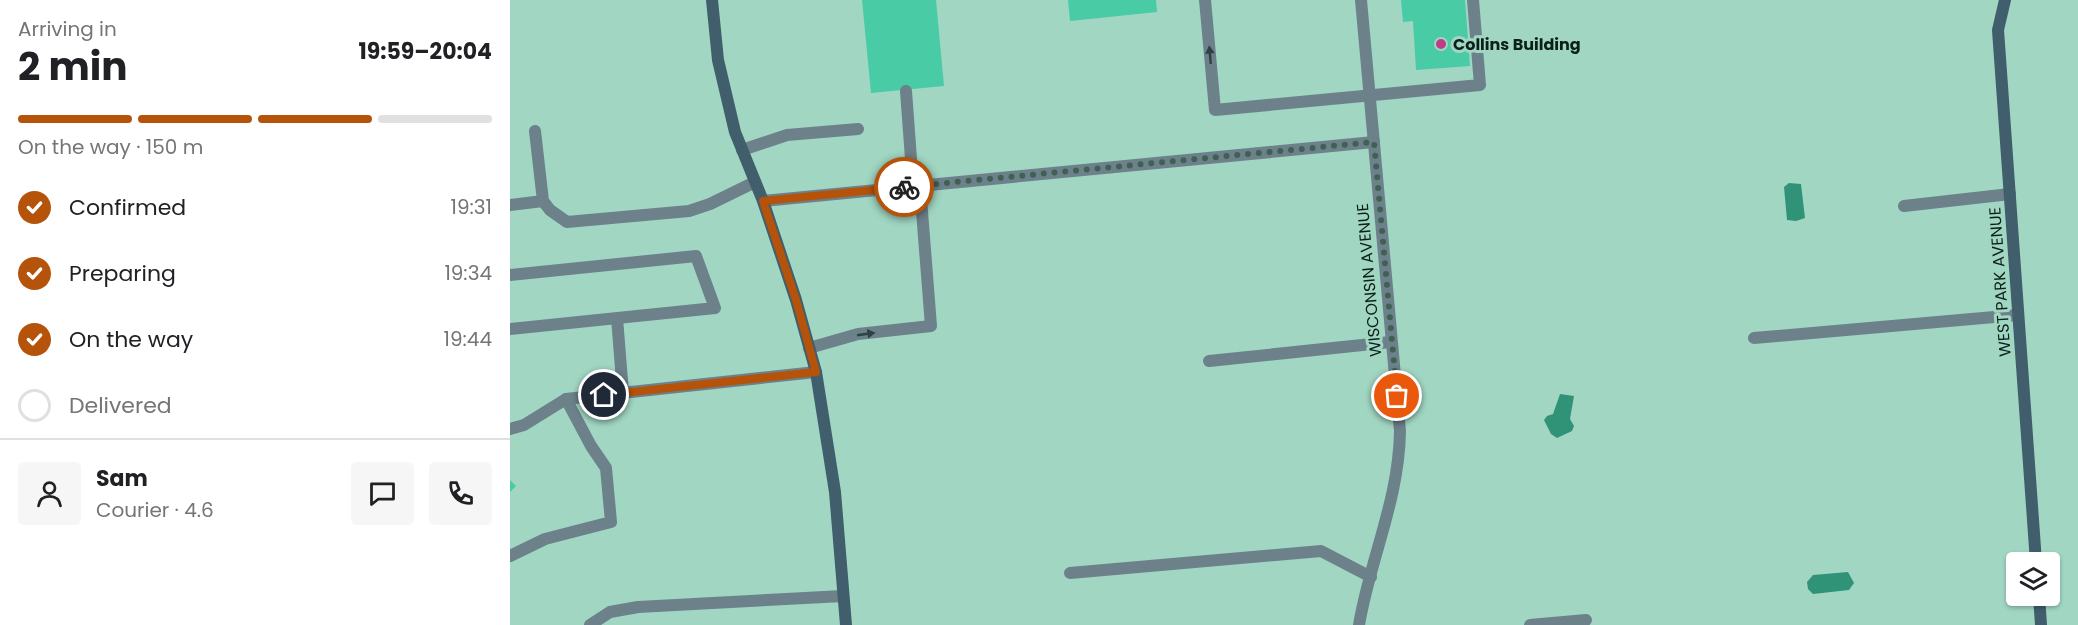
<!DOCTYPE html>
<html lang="en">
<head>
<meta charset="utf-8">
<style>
  body { margin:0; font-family:Poppins,sans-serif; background:#f6f6f6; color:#202124; height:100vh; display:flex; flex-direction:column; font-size:22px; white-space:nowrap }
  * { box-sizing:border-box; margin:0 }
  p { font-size:20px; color:#757577 }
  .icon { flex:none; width:33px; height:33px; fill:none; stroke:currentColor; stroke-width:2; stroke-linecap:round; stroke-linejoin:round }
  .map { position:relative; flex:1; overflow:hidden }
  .drawer { display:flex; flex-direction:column; background:#fff; width:510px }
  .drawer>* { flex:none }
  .controls { position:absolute; left:1496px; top:552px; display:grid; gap:12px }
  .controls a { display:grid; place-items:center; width:54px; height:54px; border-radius:6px; background:#fff; box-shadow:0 2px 4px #0004; font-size:30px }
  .pin { position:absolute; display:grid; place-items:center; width:51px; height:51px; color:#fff; margin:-26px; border:3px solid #fff; border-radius:50%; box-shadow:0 2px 6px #0007 }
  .courier { position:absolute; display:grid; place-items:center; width:60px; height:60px; margin:-30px; border:4px solid #b45309; border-radius:50%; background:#fff; color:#222; box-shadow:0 2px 8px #0007 }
  .overview em { font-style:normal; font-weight:700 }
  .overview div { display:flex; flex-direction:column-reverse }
  .overview { display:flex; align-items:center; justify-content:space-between; height:102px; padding:0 18px }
  h1 { font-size:39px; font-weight:700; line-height:45px }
  .bar { display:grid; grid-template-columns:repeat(4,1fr); gap:9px 6px; align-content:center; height:72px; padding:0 18px }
  .bar i { height:8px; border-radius:4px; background:#e0e0e0 }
  .bar .on { background:#b45309 }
  .bar p { grid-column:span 4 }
  .line { display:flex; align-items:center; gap:15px; padding:0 18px; border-top:2px solid #e0e0e0 }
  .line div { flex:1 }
  .round { display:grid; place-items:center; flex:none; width:63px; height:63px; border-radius:6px; background:#f6f6f6 }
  ol { padding:0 18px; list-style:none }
  li { display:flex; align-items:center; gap:18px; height:66px }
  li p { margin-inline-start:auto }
  li .icon { padding:6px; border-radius:50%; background:#b45309; color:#fff; stroke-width:4 }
  li:last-child { color:#757577 }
  li i { width:33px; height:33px; border:3px solid #e0e0e0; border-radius:50% }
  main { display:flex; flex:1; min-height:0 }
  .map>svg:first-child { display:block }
  .water { fill:#309377 }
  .building { fill:#49cba6 }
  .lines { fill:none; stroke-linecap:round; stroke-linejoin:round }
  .lane { stroke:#6d818b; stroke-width:12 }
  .street { stroke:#6d818b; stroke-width:12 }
  .secondary { stroke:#415e6d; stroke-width:12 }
  .oneway { fill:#2d4241 }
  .done { stroke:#406054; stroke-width:6; stroke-dasharray:0 10.8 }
  .route { stroke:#b45309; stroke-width:8 }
  .poi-dot { fill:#bf3d85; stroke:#a1d6c3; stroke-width:2 }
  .labels { text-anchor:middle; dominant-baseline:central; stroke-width:6; stroke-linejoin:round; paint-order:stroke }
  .poi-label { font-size:16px; font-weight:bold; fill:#0b2019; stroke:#a1d6c3; text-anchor:start }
  .street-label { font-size:16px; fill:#0b2019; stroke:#a1d6c3 }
</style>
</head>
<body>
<main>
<section class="drawer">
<div class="overview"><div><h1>2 min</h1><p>Arriving in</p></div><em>19:59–20:04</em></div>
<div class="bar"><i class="on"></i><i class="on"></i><i class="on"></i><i></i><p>On the way · 150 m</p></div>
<ol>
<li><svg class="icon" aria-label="check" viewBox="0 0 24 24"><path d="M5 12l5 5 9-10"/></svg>Confirmed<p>19:31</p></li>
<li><svg class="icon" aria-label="check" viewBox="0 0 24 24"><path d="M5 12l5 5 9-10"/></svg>Preparing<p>19:34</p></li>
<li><svg class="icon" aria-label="check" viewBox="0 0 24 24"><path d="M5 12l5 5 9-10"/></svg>On the way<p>19:44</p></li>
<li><i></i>Delivered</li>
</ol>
<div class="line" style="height:108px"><a class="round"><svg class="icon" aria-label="person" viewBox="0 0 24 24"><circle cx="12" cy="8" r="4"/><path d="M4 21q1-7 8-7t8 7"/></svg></a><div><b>Sam</b><p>Courier · 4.6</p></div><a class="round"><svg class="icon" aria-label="chat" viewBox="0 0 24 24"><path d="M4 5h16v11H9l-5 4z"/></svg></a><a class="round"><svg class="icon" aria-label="phone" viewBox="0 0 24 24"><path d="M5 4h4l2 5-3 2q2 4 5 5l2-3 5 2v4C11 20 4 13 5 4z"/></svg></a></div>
</section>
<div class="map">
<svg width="1568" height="625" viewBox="0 0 1568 625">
  <rect width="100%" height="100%" fill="#a1d6c3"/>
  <!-- water -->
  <path class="water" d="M1279 183 1291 184 1295 218 1286 221 1277 220 1274 187Z
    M1050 394 1064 396 1060 419 1064 426 1062 431 1047 438 1041 434 1034 420 1037 416 1043 414Z
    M1338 572 1344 583 1339 590 1303 594 1298 589 1297 582 1303 575Z"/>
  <!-- building -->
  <path class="building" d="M352 0H426L434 86 361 93Z
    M558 0H646L647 12 560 21Z
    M891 0H955L960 66 906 70 903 21 893 22Z
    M0 480 6 486 0 492Z"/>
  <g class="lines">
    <!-- lane -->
    <path class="lane" d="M695 0 705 110 970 85 963 0
      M396 91 403 186
      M25 131 33 201 40 210 57 222 179 211 200 204 245 182
      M232 150 277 135 348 129
      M253 201 864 142
      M0 205 33 201
      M1394 206 1500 194
      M0 275 186 256 205 308 0 329
      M107 318 113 393
      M1244 338 1507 315
      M299 348 348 334 421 326 410 186
      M699 361 881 342
      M0 429 14 425 56 399 81 446 96 468 101 522 35 539 0 556
      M560 573 811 551 861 577
      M80 625 100 612 128 607 333 596
      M1020 625 1076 620"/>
    <!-- street -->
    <path class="street" d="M56 399 306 372
      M849 625C860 559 889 500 890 431L851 0"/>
    <!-- secondary -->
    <path class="secondary" d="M202 0 208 60 225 132 253 201 286 300 306 372 325 492 336 625
      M1495 0 1488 30 1526 562
      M1529 596 1531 625"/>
  </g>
  <!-- one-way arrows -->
  <defs><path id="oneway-solid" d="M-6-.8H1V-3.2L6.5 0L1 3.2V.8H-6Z" transform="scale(1.5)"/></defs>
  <g class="oneway">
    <use href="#oneway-solid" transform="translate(700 55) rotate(-95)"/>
    <use href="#oneway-solid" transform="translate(356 334) rotate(-8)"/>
  </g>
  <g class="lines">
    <!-- done -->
    <path class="done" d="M394 187 864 142 887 396"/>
    <!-- route -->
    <path class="route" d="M94 395 306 372 286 300 253 201 394 187"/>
  </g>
  <!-- markers -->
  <circle class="poi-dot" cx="931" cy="44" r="6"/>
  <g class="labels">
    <!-- poi labels -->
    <g class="poi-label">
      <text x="943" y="44">Collins Building</text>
    </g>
    <!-- street labels -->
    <g class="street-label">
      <text transform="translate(859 280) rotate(-95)">WISCONSIN AVENUE</text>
      <text transform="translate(1490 282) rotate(-94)">WEST PARK AVENUE</text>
    </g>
  </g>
</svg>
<div class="controls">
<a><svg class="icon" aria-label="layers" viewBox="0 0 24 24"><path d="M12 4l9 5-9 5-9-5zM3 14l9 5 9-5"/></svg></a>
</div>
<div class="pin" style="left:887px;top:396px;background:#ea580c"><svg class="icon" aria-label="bag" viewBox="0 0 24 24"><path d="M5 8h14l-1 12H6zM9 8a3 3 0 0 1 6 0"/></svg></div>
<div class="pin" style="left:94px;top:395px;background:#1f2937"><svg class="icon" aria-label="home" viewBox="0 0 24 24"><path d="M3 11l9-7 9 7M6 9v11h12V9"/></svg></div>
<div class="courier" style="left:394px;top:187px"><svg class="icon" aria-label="bike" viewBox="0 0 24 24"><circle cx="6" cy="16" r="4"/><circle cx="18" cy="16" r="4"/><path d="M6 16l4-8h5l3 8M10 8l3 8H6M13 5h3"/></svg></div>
</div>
</main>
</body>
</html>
